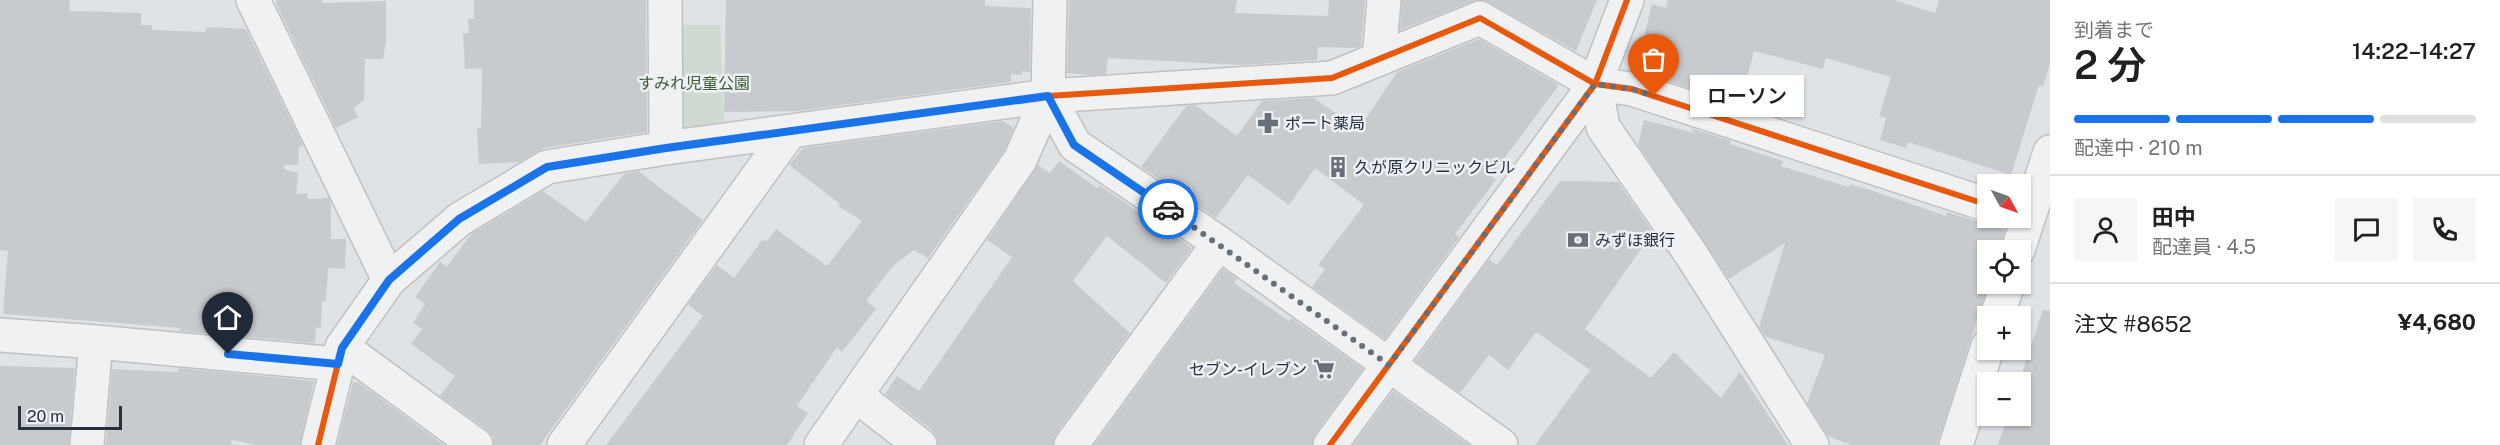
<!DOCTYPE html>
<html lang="ja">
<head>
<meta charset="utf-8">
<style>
  body { margin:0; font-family:"Public Sans","Noto Sans JP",sans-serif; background:#f6f6f6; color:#202124; height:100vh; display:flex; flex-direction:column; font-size:22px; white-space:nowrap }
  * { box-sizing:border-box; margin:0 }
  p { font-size:20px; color:#757577 }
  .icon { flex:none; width:33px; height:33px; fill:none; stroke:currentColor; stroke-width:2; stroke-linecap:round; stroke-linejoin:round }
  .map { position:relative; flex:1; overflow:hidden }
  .drawer { display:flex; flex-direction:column; background:#fff; width:450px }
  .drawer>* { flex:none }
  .needle { width:39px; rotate:130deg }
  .controls { position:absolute; left:1977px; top:174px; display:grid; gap:12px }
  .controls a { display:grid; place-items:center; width:54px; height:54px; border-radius:0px; background:#fff; box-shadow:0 2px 4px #0004; font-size:30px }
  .scale { position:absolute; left:18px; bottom:15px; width:104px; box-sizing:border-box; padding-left:6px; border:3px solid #27313f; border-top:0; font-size:16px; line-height:21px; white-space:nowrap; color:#27313f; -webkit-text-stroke:4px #edf1f5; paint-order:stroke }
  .pin { position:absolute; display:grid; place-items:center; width:51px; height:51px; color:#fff; margin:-62px -26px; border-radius:50% 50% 50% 0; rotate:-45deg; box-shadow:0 0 6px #0007 }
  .pin .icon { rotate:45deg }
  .courier { position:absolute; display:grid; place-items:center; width:60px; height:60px; margin:-30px; border:4px solid #1a73e8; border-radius:50%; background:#fff; color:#222; box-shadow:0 2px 8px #0007 }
  .bubble { position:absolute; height:42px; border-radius:0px; background:#fff; box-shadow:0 2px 4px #0004; font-size:20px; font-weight:600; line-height:42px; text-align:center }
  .head em { font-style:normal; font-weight:600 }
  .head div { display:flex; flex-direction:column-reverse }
  .head { display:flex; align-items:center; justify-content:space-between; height:102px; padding:0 24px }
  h1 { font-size:39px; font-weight:600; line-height:45px }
  .bar { display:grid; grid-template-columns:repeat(4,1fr); gap:9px 6px; align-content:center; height:72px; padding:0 24px }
  .bar i { height:8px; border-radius:4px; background:#e0e0e0 }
  .bar .on { background:#1a73e8 }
  .bar p { grid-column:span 4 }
  .line { display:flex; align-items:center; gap:15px; padding:0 24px; border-top:2px solid #e0e0e0 }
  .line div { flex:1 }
  .round { display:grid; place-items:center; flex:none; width:63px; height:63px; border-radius:0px; background:#f6f6f6 }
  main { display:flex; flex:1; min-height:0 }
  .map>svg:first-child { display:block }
  .green { fill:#d1dad1 }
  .building { fill:#c8cbce }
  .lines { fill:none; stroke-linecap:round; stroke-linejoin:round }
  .minor-casing { stroke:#bec1c4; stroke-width:36 }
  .minor { stroke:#eff1f2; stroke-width:33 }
  .cycleway-casing { stroke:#edf1f5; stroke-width:10 }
  .cycleway { stroke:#e8590c; stroke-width:6 }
  .done { stroke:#686f79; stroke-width:6; stroke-dasharray:0 10.8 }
  .route { stroke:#1a73e8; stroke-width:8 }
  .labels { text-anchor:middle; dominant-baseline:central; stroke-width:5; stroke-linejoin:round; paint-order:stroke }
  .park-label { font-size:16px; fill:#3d5b34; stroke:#edf1f5 }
  .poi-label { font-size:16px; fill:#27313f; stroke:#edf1f5; text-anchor:start }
</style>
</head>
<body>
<main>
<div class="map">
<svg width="2050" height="445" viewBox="0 0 2050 445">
  <rect width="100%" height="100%" fill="#e0e3e6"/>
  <!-- green -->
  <path class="green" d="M665 25H720L725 141 666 148Z"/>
  <!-- building -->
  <path class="building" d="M0 0H70L69 11 141 13V25H152V30L205 32 207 27 246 29 303 145 299 147 298 165H285L284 169 298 173 296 194 308 193 307 199 329 198 331 204V239H346L345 269 328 268 326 301H322L321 328 316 327 315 343 180 331V328L3 314 8 251 0 250Z
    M276 0H322V3L386 1V42L383 59H365L364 100 354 108 358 117 336 128 277 6Z
    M474 0H646L647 132 544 148 519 162 479 164 477 128H481L482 68 465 69 463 34 469 33 468 19H474Z
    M726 0H985V6L1031 8 1030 72 1022 71V75L1011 74V82L798 111 724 112Z
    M1069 0H1237L1235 13 1328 16 1329 0H1365L1361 46 1357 48 1318 47 1317 60 1240 65 1108 58 1106 74 1090 75 1067 73Z
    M1402 0H1476L1400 30Z
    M1484 0H1597L1576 51Z
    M1668 0H1894L1935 13 1939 0H2050V64L2043 87 2039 85 2011 175 1908 142 1906 148 1880 140 1886 118 1879 116 1891 77 1826 58 1823 69 1754 51 1740 105 1649 75 1638 61 1652 4 1666 8Z
    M1479 39 1559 85 1491 176 1496 180 1455 234 1459 237 1385 339 1312 287 1325 269 1318 265 1364 205 1315 168 1289 205 1248 175 1216 218 1141 167 1186 106 1195 105 1237 136 1262 101 1314 98 1359 129 1397 72Z
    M1644 120 1695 133 1690 128 1731 141 1730 144 1783 161 1781 166 1849 187 1850 184 1882 194 1946 216 1947 212 2005 230 2000 250H1988V286L1937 445H1851L1828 436 1807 403 1825 355 1766 337 1759 327 1785 243 1729 279 1638 145Z
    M1003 121 1014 128 1004 151 928 258 914 250 893 266 866 301 876 309 842 352 837 347 797 406 808 413 787 445H606L703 316 688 304 717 265 734 278 762 240 767 241 776 229 827 266 862 221 838 206 840 204 789 165 803 148Z
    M1059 161 1097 188 1099 185 1192 248 1166 283 1107 236 1073 281 1130 333 1056 434 1053 445H938L937 437 932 430 885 394 897 376 919 391 1012 257 987 240 1038 165 1050 173Z
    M638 171 703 220 540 445H494L493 437 487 430 440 396 455 376 411 344 422 329 413 323 425 304 415 297 440 262 447 267 471 234 543 191 586 222 624 174Z
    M1560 181 1618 182 1653 232 1585 329 1651 378 1674 352 1721 398 1740 372 1788 445H1535L1590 370 1536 332 1508 370 1489 355 1460 393 1415 361 1489 259 1497 265Z
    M1223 269 1237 279 1234 283 1289 321 1291 318 1363 369 1315 434 1312 445H1094Z
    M2043 310 2050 311V445H1998L2008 416H2020V382H2019Z
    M0 366 75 368 69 445H0Z
    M178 368 314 381 300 445H256L232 440 231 445H106L112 369 178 372Z
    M353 382H358L444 445H337Z
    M1393 391 1469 445H1353Z"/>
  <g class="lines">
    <defs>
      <path id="minor" d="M253 0 389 280
        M665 0 666 148
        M1379 59 1384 0
        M1595 84 1603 127 1691 254 1812 445
        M1048 96 1075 145 1219 243 1501 445
        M2018 250 2050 152
        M1997 316 2008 284
        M0 335 96 342 337 364
        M342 347 476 445
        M857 396 920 445
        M87 445 96 342
        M318 445 342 347 389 280 460 219 547 167 666 148 1048 96 1332 78 1480 18 1595 84 1632 89 1988 205
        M564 445 789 133
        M821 445 1020 160 1048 96 1050 0
        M1071 445 1219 243
        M1330 445 1595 84 1627 0
        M1956 445 1988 346"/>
    </defs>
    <!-- minor casing -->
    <use href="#minor" class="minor-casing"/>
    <!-- minor -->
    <use href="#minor" class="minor"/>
    <defs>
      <path id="cycleway" d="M318 445 342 347 389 280 460 219 547 167 666 148 1048 96 1332 78 1480 18 1595 84 1632 89 1988 205
        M1330 445 1595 84 1627 0"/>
    </defs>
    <!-- cycleway casing -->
    <use href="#cycleway" class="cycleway-casing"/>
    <!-- cycleway -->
    <use href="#cycleway" class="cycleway"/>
  </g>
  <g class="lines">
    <!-- done -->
    <path class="done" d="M1168 209 1389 365 1595 84 1632 89 1654 96"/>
    <!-- route -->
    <path class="route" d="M228 354 338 364 342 348 389 280 459 219 547 167 666 148 1048 96 1074 145 1168 209"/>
  </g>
  <!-- icons -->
  <defs>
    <symbol id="pharmacy-bare" viewBox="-9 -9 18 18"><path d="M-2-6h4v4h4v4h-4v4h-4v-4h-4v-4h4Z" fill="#686f79" stroke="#edf1f5" stroke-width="2.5" paint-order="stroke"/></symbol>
    <symbol id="building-bare" viewBox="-9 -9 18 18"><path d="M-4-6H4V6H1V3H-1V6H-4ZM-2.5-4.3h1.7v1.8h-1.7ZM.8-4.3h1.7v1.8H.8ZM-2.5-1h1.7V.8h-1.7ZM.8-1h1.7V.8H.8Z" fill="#686f79" stroke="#edf1f5" stroke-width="2.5" paint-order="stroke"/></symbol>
    <symbol id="bank-bare" viewBox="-9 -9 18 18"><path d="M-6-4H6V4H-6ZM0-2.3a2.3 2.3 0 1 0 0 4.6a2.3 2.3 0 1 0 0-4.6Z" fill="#686f79" stroke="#edf1f5" stroke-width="2.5" paint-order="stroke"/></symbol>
    <symbol id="supermarket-bare" viewBox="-9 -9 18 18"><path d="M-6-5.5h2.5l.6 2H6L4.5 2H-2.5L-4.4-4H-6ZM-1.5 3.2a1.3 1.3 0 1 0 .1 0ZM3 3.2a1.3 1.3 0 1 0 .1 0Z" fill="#686f79" stroke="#edf1f5" stroke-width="2.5" paint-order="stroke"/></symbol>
  </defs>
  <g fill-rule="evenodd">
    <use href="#pharmacy-bare" x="1253" y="108" width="30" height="30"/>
    <use href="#building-bare" x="1323" y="152" width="30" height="30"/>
    <use href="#bank-bare" x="1563" y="225" width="30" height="30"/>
    <use href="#supermarket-bare" x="1309" y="354" width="30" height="30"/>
  </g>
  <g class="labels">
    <!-- park labels -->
    <g class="park-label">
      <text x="694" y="83">すみれ児童公園</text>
    </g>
    <!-- poi labels -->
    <g class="poi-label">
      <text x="1285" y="123">ポート薬局</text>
      <text x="1355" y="167">久が原クリニックビル</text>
      <text x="1595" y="240">みずほ銀行</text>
      <text x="1307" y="369" text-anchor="end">セブン-イレブン</text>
    </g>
  </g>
</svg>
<div class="controls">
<a><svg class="needle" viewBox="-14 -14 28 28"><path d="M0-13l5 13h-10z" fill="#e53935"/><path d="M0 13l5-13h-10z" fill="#757577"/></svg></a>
<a><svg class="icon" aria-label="locate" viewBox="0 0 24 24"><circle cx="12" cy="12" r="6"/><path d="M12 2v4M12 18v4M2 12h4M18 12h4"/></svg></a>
<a>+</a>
<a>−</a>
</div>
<div class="scale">20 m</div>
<div class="pin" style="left:1654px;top:96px;background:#ea580c"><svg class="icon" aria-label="bag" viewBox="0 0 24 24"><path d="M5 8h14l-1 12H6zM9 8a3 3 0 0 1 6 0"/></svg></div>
<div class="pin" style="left:228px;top:354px;background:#1f2937"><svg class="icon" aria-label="home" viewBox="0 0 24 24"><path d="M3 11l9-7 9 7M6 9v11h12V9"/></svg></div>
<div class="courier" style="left:1168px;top:209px"><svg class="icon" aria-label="car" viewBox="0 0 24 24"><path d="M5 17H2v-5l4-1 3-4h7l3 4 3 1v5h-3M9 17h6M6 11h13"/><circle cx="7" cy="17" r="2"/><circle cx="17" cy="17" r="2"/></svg></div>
<div class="bubble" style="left:1690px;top:75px;width:114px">ローソン</div>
</div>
<section class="drawer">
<div class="head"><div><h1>2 分</h1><p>到着まで</p></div><em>14:22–14:27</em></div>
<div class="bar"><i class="on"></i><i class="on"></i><i class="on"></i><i></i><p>配達中 · 210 m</p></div>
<div class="line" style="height:108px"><a class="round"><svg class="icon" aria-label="person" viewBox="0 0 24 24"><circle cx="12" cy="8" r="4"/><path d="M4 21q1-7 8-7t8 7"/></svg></a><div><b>田中</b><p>配達員 · 4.5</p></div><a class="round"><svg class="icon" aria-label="chat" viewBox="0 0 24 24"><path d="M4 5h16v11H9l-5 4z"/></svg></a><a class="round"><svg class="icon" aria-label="phone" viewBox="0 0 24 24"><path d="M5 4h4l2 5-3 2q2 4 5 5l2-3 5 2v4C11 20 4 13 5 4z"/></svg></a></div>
<div class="line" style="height:78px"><div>注文 #8652</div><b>¥4,680</b></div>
</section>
</main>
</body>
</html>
